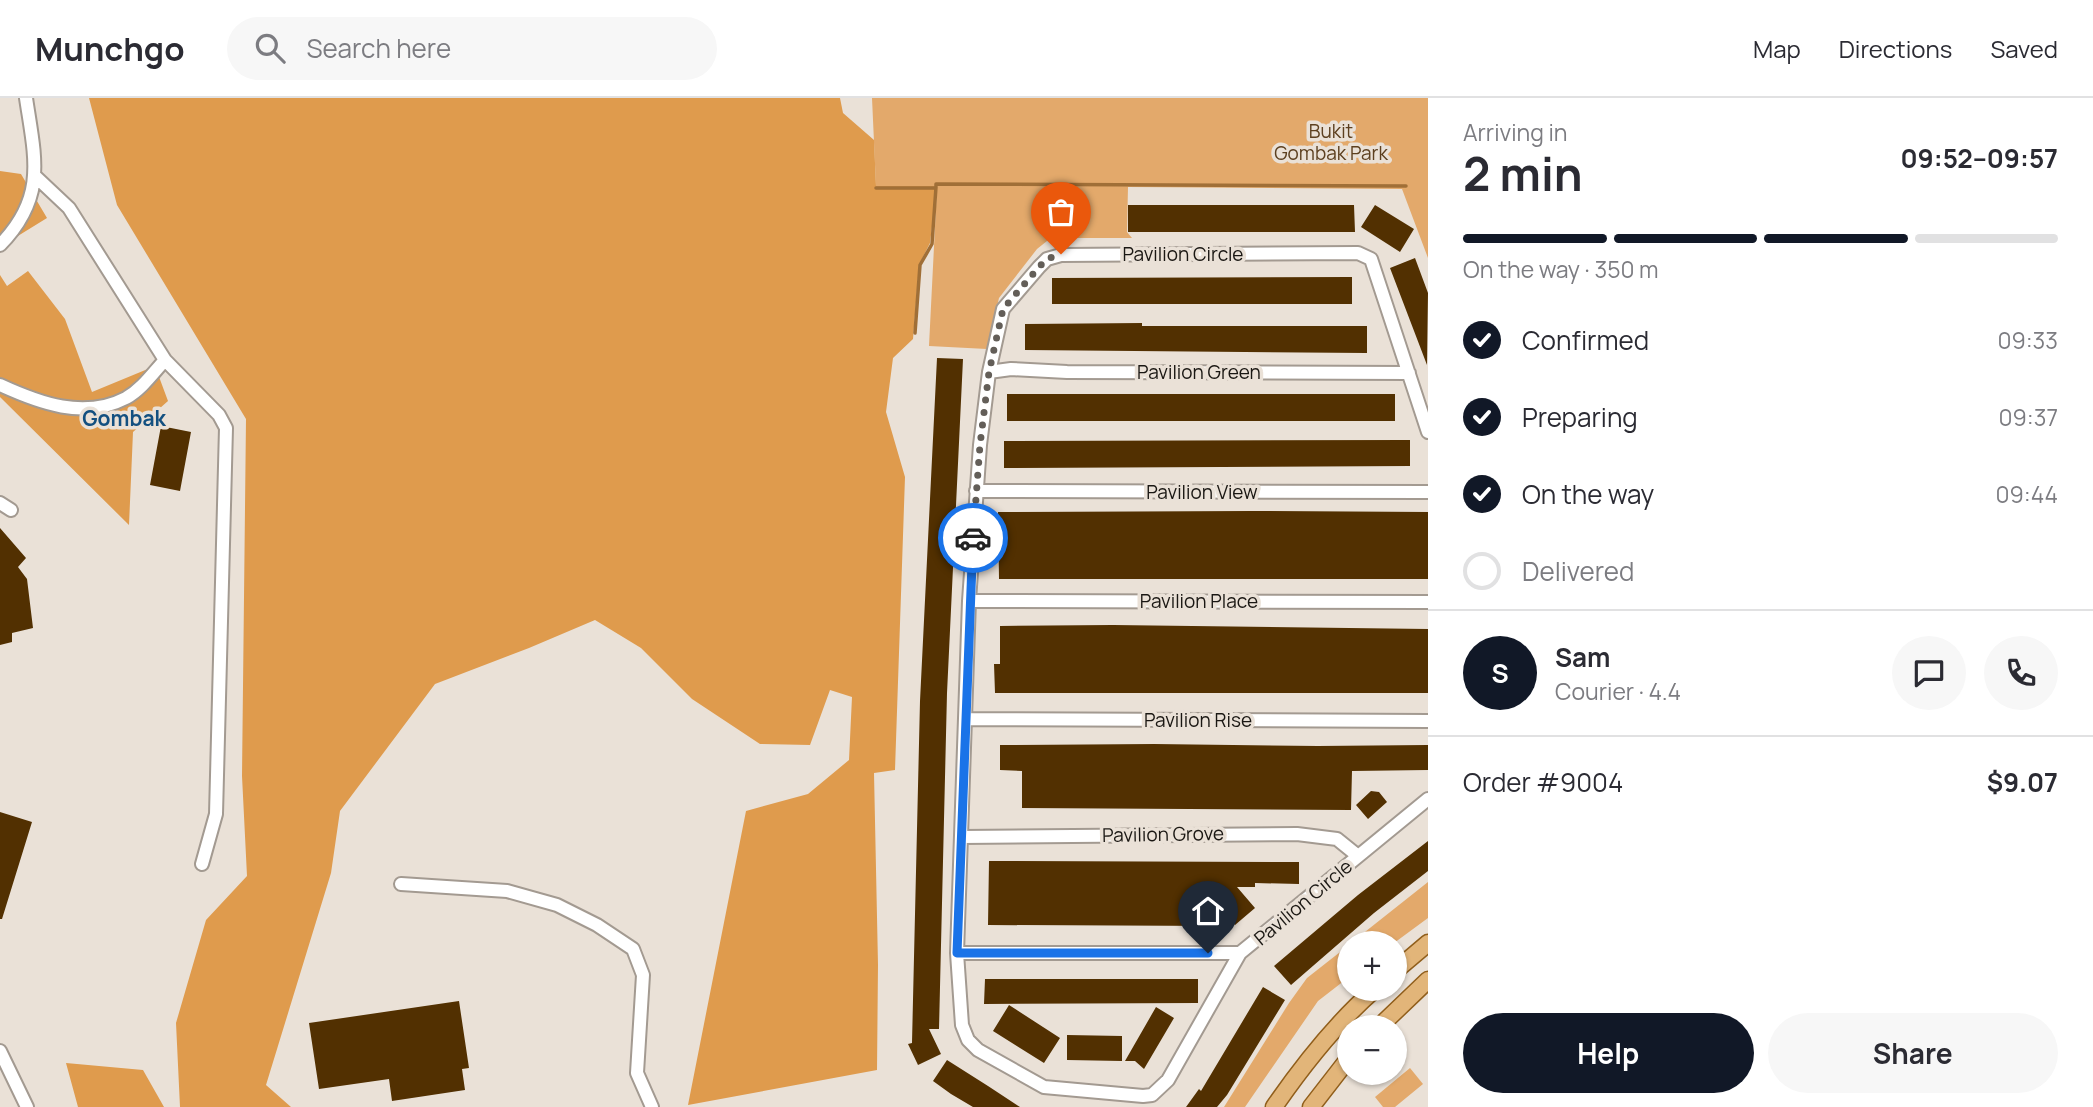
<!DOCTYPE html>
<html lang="en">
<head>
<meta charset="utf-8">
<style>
  body { margin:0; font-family:Manrope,sans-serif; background:#f7f7f7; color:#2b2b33; height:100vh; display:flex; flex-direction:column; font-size:26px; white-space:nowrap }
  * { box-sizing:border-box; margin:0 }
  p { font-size:23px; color:#7c7c81 }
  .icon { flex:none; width:38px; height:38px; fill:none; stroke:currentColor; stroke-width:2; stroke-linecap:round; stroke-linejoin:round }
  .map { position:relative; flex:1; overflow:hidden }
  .panel { display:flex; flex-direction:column; background:#fff; width:665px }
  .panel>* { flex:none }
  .tools { position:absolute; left:1337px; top:833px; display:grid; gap:14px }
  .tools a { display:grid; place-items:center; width:70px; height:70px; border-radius:50%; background:#fff; box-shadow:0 2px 5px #0004; font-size:35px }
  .pin { position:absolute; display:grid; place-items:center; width:60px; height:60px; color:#fff; margin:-72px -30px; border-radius:50% 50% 50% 0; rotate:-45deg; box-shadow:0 0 7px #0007 }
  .pin .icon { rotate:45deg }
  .courier { position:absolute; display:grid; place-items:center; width:70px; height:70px; margin:-35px; border:5px solid #1a73e8; border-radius:50%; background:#fff; color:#222; box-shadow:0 2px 9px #0007 }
  .overview em { font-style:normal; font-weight:700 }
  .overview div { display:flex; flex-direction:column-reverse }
  .overview { display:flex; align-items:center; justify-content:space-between; height:119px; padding:0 35px }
  h1 { font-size:46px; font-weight:700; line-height:52px }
  .bar { display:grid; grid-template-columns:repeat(4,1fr); gap:10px 7px; align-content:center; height:84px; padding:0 35px }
  .bar i { height:9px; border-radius:5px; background:#e1e1e2 }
  .bar .current { background:#111827 }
  .bar p { grid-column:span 4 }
  .line { display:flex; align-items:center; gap:18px; padding:0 35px; border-top:2px solid #e1e1e2 }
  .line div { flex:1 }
  .round { display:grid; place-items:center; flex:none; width:74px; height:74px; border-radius:37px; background:#f7f7f7 }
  ol { padding:0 35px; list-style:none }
  li { display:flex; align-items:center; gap:21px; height:77px }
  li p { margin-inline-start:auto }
  li .icon { padding:7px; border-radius:50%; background:#111827; color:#fff; stroke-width:4 }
  li:last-child { color:#7c7c81 }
  li i { width:38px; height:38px; border:4px solid #e1e1e2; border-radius:50% }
  .action { display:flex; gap:14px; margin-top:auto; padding:14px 35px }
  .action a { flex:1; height:80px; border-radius:42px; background:#111827; color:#fff; font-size:28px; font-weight:700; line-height:80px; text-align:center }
  .action a+a { background:#f7f7f7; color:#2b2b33 }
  header { display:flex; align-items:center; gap:42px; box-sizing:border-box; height:98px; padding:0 35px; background:#fff; border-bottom:2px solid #e1e1e2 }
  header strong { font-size:33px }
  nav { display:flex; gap:38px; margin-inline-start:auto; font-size:24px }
  .search { width:490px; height:63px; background:#f7f7f7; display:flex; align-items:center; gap:18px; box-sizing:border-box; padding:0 24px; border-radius:38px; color:#7c7c81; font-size:26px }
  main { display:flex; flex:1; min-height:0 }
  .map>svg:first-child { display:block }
  .green { fill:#e3a96b }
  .forest { fill:#df9b4d }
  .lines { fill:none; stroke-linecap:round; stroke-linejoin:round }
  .stream { stroke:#a06f37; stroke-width:3.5 }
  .building { fill:#523001 }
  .minor-casing { stroke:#a39a91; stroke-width:16 }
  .major-casing { stroke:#905e1b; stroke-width:19 }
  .minor { stroke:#fff; stroke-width:12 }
  .major { stroke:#e2b579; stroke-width:16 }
  .done { stroke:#635e58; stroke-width:7; stroke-dasharray:0 12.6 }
  .route { stroke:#1a73e8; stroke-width:9 }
  .labels { text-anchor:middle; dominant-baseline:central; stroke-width:7; stroke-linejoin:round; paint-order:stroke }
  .park-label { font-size:19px; fill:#5d4020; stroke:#eae1d7 }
  .street-label { font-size:19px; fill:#1a1713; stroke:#eae1d7 }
  .neighbourhood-label { font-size:21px; font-weight:bold; fill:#135080; stroke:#eae1d7 }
</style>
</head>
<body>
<header>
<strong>Munchgo</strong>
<div class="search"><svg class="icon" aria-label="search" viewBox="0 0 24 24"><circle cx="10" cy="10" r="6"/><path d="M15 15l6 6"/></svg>Search here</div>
<nav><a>Map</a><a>Directions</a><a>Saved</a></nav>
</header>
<main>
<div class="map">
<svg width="1428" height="1009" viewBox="0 0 1428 1009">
  <rect width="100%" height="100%" fill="#eae1d7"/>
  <!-- green -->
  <path class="green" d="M872 0H1428V160L1402 91 1128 89 1127 134 1132 140H1058L1047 143 1037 151 999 200 987 251 929 248 937 89 876 88Z
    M1428 784V820L1394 845H1351Z
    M1349 847V879L1318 903 1245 1009H1224L1289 905 1307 880Z
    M1410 970 1423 986 1395 1009H1383L1375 999Z"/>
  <!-- forest -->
  <path class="forest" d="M89 0H840L843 15 874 42 876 88H937L930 145 919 167 913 241 893 260 886 314 905 379 895 672 874 675 878 867 877 972 688 1007 746 713 808 696 849 662 852 599 830 592 810 647 760 646 692 601 641 550 595 522 529 550 435 586 340 713 331 775 266 987 291 1009H180L176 925 206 822 247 778 242 678 246 321 117 107Z
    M0 73 21 76 47 120 0 149Z
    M28 173 65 221 92 294 155 268 168 303 133 334 129 427 0 299V177L7 188Z
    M66 965 143 972 164 1009H78Z"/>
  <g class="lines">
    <!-- stream -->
    <path class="stream" d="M936 88V86L1406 88
      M876 90H936
      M915 235 920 167 932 146 936 89"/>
  </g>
  <!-- building -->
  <path class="building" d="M1128 107H1354L1355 134H1128Z
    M1375 107 1414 131 1400 154 1361 129Z
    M1415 160 1428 195 1427 267 1390 170Z
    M1352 179V206H1052V180Z
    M1142 225V228H1367V255L1025 252V226Z
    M937 260 963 261 947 595 939 931H929L941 956 918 967 908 946 912 945 920 603Z
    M1007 296H1395V323H1007Z
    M161 328 191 334 180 393 150 387Z
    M1410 342V368L1004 370V343Z
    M1250 413 1428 414V481H999L998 414Z
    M0 430 26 460 18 469 27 481 33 530 12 535V544L0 547Z
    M1113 527 1428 531V595H995L994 566H1000V528Z
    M1154 646 1318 648 1428 647V672L1352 673 1351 712 1022 710V673L1000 672V647Z
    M1371 693 1379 694 1387 704 1368 721 1356 707Z
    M0 714 32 724 2 821H0Z
    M1428 743V773L1374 815 1291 887 1274 868 1358 797Z
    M989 763 1299 764V786L1255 785V789H1237L1255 810 1235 827 1219 808V828L988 827Z
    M985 881H1198V905L984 906Z
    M1263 889 1285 902 1227 997 1217 1009H1186L1199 991 1201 993Z
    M459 903 469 970 462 971 465 992 392 1003 389 981 319 991 309 925Z
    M1009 907 1060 940 1044 965 993 933Z
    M1156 909 1174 920 1144 971 1135 963H1125Z
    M1067 937 1122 938V963L1067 962Z
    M947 962 988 988 1020 1009H973L951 996 933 983Z"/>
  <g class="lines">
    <defs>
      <path id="minor" d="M35 78 69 110 165 262 219 317 226 330 216 716 202 766
        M0 147C47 99 35 60 26 0
        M989 274 1011 271 1067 274 1409 275
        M0 287C39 305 84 322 126 300 142 291 153 275 165 262
        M1428 334 1371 161 1358 155 1061 157 1047 161 1039 169 1003 211 989 274 980 347 969 503 957 855 962 927 968 942 978 952 1044 989 1143 998 1152 997 1168 982 1240 855 1428 701
        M976 393 1428 394
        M0 405 11 412
        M969 503 1428 504
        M967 621 1428 623
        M962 739 1297 736 1337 741 1358 758
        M401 786 507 793 557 807 597 827 633 851 643 877 637 975 652 1009
        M957 855H1240
        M0 953 27 1009"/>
      <path id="major" d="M1395 873 1428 845
        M1379 929 1428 882
        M1274 1009C1303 967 1336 925 1375 891
        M1311 1009 1349 960"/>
    </defs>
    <!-- minor casing -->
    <use href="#minor" class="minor-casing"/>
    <!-- major casing -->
    <use href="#major" class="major-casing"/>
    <!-- minor -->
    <use href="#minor" class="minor"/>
    <!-- major -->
    <use href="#major" class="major"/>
  </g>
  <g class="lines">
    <!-- done -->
    <path class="done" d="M973 440 980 347 989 274 1003 211 1039 169 1047 161 1061 156"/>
    <!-- route -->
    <path class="route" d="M973 440 957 855H1208"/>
  </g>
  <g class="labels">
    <!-- park labels -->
    <g class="park-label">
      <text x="1331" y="33">Bukit<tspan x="1331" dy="22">Gombak Park</tspan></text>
    </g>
    <!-- street labels -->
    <g class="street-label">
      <text x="1183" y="156">Pavilion Circle</text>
      <text x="1199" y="274">Pavilion Green</text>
      <text x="1202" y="394">Pavilion View</text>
      <text x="1199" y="503">Pavilion Place</text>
      <text x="1198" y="622">Pavilion Rise</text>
      <text transform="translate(1163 736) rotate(-1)">Pavilion Grove</text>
      <text transform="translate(1303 804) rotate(-40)">Pavilion Circle</text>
    </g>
    <!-- neighbourhood labels -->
    <g class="neighbourhood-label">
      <text x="124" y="320">Gombak</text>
    </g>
  </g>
</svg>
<div class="tools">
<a>+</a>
<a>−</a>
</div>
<div class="pin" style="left:1061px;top:156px;background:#ea580c"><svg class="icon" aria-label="bag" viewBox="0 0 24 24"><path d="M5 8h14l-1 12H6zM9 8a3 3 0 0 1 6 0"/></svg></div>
<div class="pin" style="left:1208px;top:855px;background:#1f2937"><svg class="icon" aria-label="home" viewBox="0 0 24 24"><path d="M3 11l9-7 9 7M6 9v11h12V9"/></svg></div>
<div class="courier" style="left:973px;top:440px"><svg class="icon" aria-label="car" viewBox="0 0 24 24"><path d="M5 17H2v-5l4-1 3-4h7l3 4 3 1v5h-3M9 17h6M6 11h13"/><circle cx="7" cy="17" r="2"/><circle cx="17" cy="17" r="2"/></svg></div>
</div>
<section class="panel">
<div class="overview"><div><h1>2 min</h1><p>Arriving in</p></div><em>09:52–09:57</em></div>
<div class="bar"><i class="current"></i><i class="current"></i><i class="current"></i><i></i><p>On the way · 350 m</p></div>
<ol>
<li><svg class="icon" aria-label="check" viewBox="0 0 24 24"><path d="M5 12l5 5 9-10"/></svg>Confirmed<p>09:33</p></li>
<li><svg class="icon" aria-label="check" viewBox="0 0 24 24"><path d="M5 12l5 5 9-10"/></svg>Preparing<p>09:37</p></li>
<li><svg class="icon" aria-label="check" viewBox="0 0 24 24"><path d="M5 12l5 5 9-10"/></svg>On the way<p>09:44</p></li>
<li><i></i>Delivered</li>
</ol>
<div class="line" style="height:126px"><b class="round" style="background:#111827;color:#fff">S</b><div><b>Sam</b><p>Courier · 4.4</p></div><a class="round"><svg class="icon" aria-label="chat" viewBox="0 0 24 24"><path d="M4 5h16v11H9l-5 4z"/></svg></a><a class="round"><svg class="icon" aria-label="phone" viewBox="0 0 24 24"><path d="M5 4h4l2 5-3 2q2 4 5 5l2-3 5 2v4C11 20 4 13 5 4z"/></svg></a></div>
<div class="line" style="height:91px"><div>Order #9004</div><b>$9.07</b></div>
<div class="action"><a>Help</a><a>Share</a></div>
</section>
</main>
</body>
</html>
